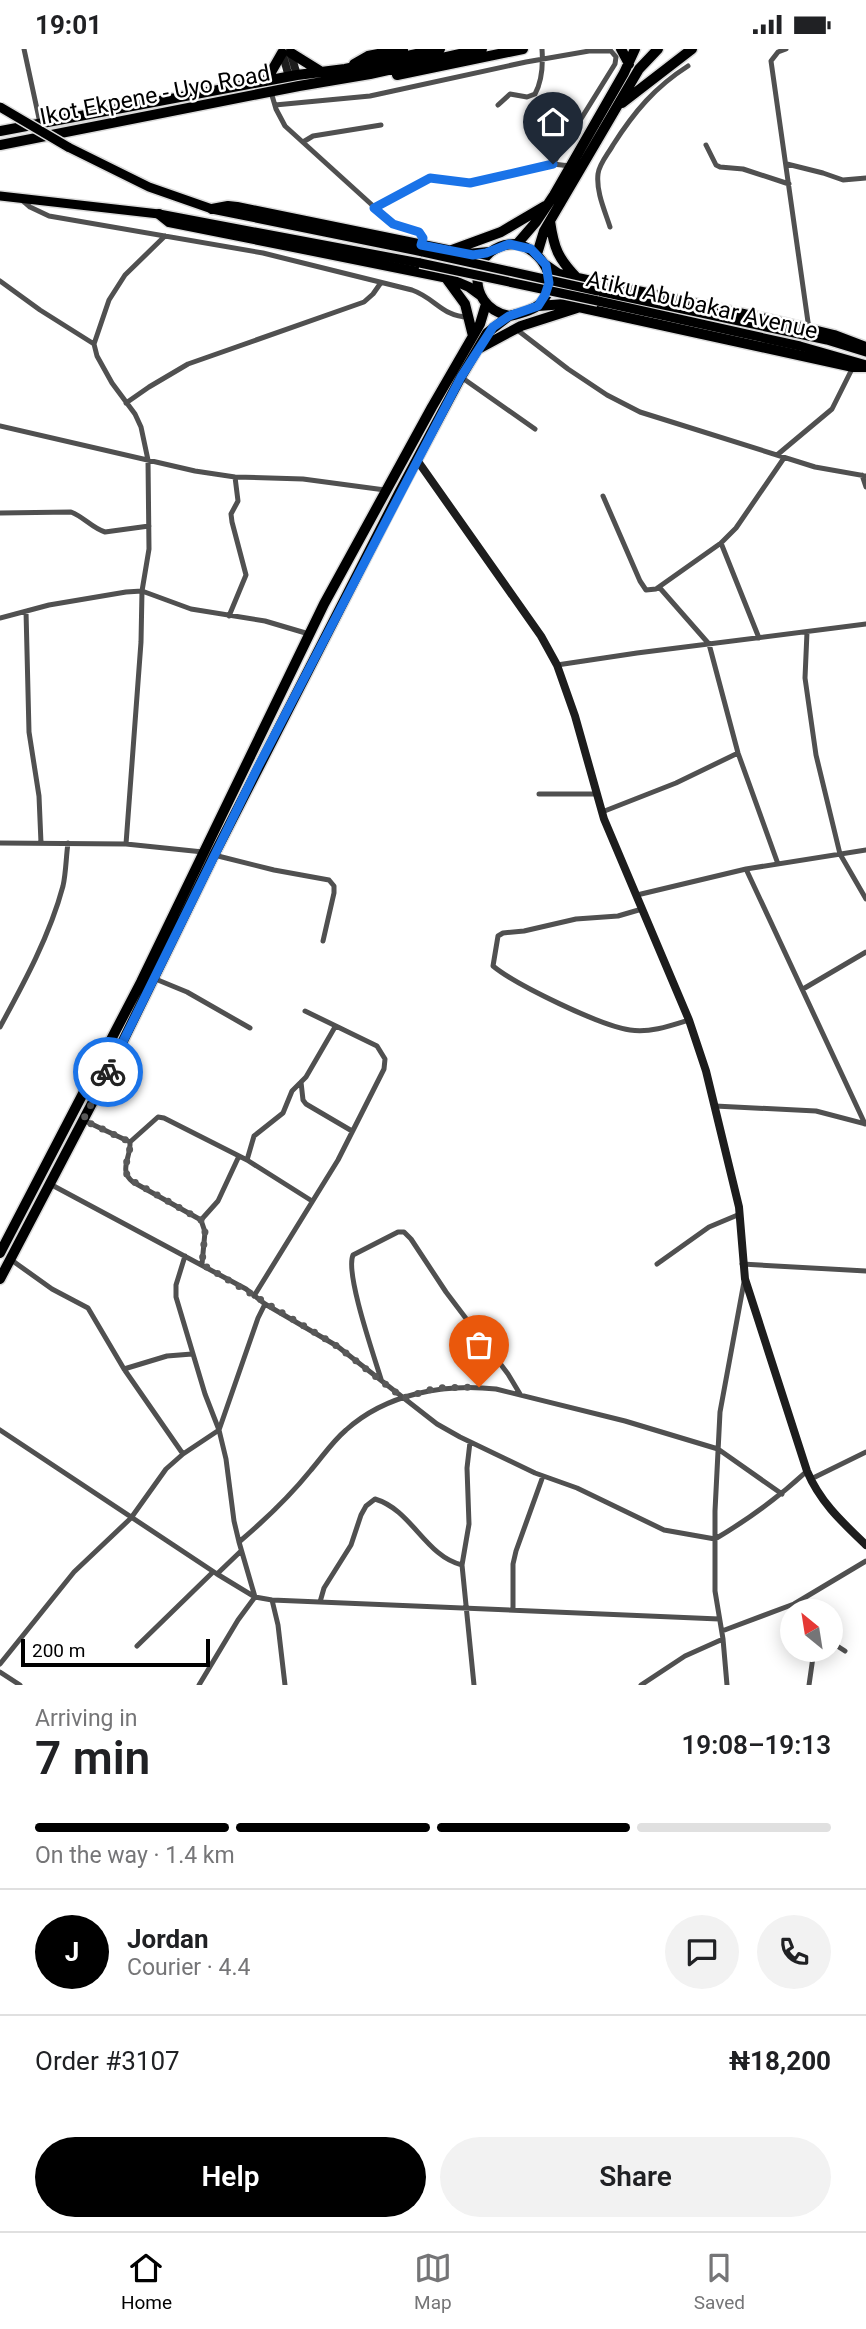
<!DOCTYPE html>
<html lang="en">
<head>
<meta charset="utf-8">
<style>
  body { margin:0; font-family:Roboto,sans-serif; background:#f2f2f2; color:#202124; height:100vh; display:flex; flex-direction:column; font-size:26px; white-space:nowrap }
  * { box-sizing:border-box; margin:0 }
  p { font-size:23px; color:#757577 }
  .icon { flex:none; width:38px; height:38px; fill:none; stroke:currentColor; stroke-width:2; stroke-linecap:round; stroke-linejoin:round }
  .map { position:relative; height:1636px; overflow:hidden }
  .sheet { display:flex; flex-direction:column; background:#fff; flex:1 }
  .sheet>* { flex:none }
  .needle { width:46px; rotate:330deg }
  .fabs { position:absolute; left:780px; top:1550px; display:grid; gap:14px }
  .fabs a { display:grid; place-items:center; width:63px; height:63px; border-radius:50%; background:#fff; box-shadow:0 4px 18px #0003; font-size:35px }
  .scale { position:absolute; left:21px; bottom:18px; width:189px; box-sizing:border-box; padding-left:7px; border:4px solid #000; border-top:0; font-size:19px; line-height:24px; white-space:nowrap; color:#000; -webkit-text-stroke:5px #fff; paint-order:stroke }
  .pin { position:absolute; display:grid; place-items:center; width:60px; height:60px; color:#fff; margin:-72px -30px; border-radius:50% 50% 50% 0; rotate:-45deg; box-shadow:0 0 7px #0007 }
  .pin .icon { rotate:45deg }
  .courier { position:absolute; display:grid; place-items:center; width:70px; height:70px; margin:-35px; border:5px solid #1a73e8; border-radius:50%; background:#fff; color:#222; box-shadow:0 2px 9px #0007 }
  .overview em { font-style:normal; font-weight:600 }
  .overview div { display:flex; flex-direction:column-reverse }
  .overview { display:flex; align-items:center; justify-content:space-between; height:119px; padding:0 35px }
  h1 { font-size:46px; font-weight:600; line-height:52px }
  .bar { display:grid; grid-template-columns:repeat(4,1fr); gap:10px 7px; align-content:center; height:84px; padding:0 35px }
  .bar i { height:9px; border-radius:5px; background:#e0e0e0 }
  .bar .selected { background:#000 }
  .bar p { grid-column:span 4 }
  .line { display:flex; align-items:center; gap:18px; padding:0 35px; border-top:2px solid #e0e0e0 }
  .line div { flex:1 }
  .round { display:grid; place-items:center; flex:none; width:74px; height:74px; border-radius:37px; background:#f2f2f2 }
  .action { display:flex; gap:14px; margin-top:auto; padding:14px 35px }
  .action a { flex:1; height:80px; border-radius:42px; background:#000; color:#fff; font-size:28px; font-weight:600; line-height:80px; text-align:center }
  .action a+a { background:#f2f2f2; color:#202124 }
  .status { display:flex; justify-content:space-between; align-items:center; height:49px; padding:0 35px; background:#fff; direction:ltr }
  .status svg { height:19px; fill:currentColor }
  .tab-bar { display:flex; justify-content:space-around; align-items:center; height:98px; border-top:2px solid #e0e0e0; background:#fff; font-size:19px; color:#757577 }
  .tab-bar a { display:grid; justify-items:center; gap:4px }
  .tab-bar .selected { color:#000 }
  .map>svg:first-child { display:block }
  .lines { fill:none; stroke-linecap:round; stroke-linejoin:round }
  .primary-casing { stroke:#dbdbdb; stroke-width:12 }
  .highway-casing { stroke:#dbdbdb; stroke-width:13 }
  .street { stroke:#505050; stroke-width:5 }
  .secondary { stroke:#1d1d1d; stroke-width:8 }
  .primary { stroke:#000; stroke-width:9 }
  .highway { stroke:#000; stroke-width:10 }
  .primary-bridge-casing { stroke:#dbdbdb; stroke-width:12; stroke-linecap:butt }
  .primary-bridge { stroke:#000; stroke-width:9 }
  .done { stroke:#595959; stroke-width:7; stroke-dasharray:0 12.6 }
  .route { stroke:#1a73e8; stroke-width:9 }
  .labels { text-anchor:middle; dominant-baseline:central; stroke-width:5; stroke-linejoin:round; paint-order:stroke }
  .street-label { font-size:23px; fill:#000; stroke:#fff }
</style>
</head>
<body>
<div class="status"><b>19:01</b><svg viewBox="0 0 49 12"><path d="M0 12V9h3v3zM5 12V6h3v6zM10 12V3h3v9zM15 12V0h3v12zM26 1h20v11H26zM47 4h2v5h-2z"/></svg></div>
<div class="map">
<svg width="866" height="1636" viewBox="0 0 866 1636">
  <rect width="100%" height="100%" fill="#fff"/>
  <g class="lines">
    <defs>
      <path id="primary" d="M68 98 149 138 212 160 423 203
        M0 147 159 165 420 214
        M598 242 827 291 866 303
        M598 252 800 297 866 316"/>
      <path id="highway" d="M621 0 629 15
        M291 4 320 22
        M354 15 368 7 403 0
        M397 26 523 0
        M266 32 282 4
        M622 54 692 0
        M0 82 297 26 345 20 440 0
        M0 96 299 37 370 25 482 0
        M212 160 228 157 237 158 467 205 489 203
        M159 165 169 173 448 229 469 238 480 246
        M550 172C554 200 558 209 577 229
        M517 195C542 201 562 233 540 255 532 262 519 265 509 267 462 257 470 193 517 195L536 173 554 146 624 24 635 0
        M452 201 501 183 545 157
        M537 205 544 182 639 20 658 0
        M546 216 559 225 573 228 785 274 834 286 866 298
        M446 229 465 255 473 287
        M538 257 565 255 853 318H866
        M478 300 521 277 577 259
        M0 1204 141 933 324 555 432 358 480 275 486 255
        M0 1230 99 1041 214 806 400 442 461 328 487 284 509 267"/>
    </defs>
    <!-- primary casing -->
    <use href="#primary" class="primary-casing"/>
    <!-- highway casing -->
    <use href="#highway" class="highway-casing"/>
    <!-- street -->
    <path class="street" d="M24 0 40 74
      M786 0 778 3 771 12 809 280
      M271 43 276 60 285 77 393 175 421 185 423 189 422 195
      M275 56 370 47 526 13 589 2H611L616 8 615 15 553 115
      M498 56 510 45 527 48 535 45C542 32 543 14 542 0
      M303 93 313 87 381 76
      M706 96 716 116 720 118 743 120 789 135
      M787 115 823 124 843 131 866 129
      M22 151 30 158 49 167 263 204 412 241C435 249 443 268 468 268
      M374 159 430 129 470 134 553 115 570 117
      M610 178C605 162 596 143 598 125 599 115 608 105 613 96 634 63 655 38 688 17
      M0 232 40 261 94 295
      M516 280 568 320 607 346 640 363 815 418 866 427
      M461 328 535 380
      M126 354 149 338 188 315 364 253 373 245 380 235
      M0 377 195 422 235 428 303 430 385 441
      M777 406 832 360 853 318
      M862 426 866 438
      M603 447 640 532 646 541 656 540 721 494 736 479 784 409
      M0 464 71 463C84 468 92 479 105 483L149 477
      M721 494 759 589
      M659 538 709 595 738 704 778 815
      M26 562 29 683 39 747 41 794
      M229 567 246 526 232 473 231 465 238 452 235 428
      M0 569 49 556 126 543 142 542 191 560 265 572 309 585
      M807 583 805 629 816 706 840 805 866 850
      M557 616 637 604 866 575
      M539 745H597
      M602 763 676 734 738 704
      M0 794 126 795 203 803
      M126 795 141 593 142 542 149 500 148 411 141 378 135 365 112 334 97 307 94 295 109 251 125 226 165 187
      M214 806 274 821 329 831 334 837V844L323 892
      M746 820 865 1075
      M637 846 746 820 866 801
      M642 860 618 867 576 870 524 882 503 884 498 887 493 917C516 936 601 977 630 981 650 984 670 977 689 971
      M153 929 187 943 250 979
      M803 940 866 903
      M0 978C24 934 50 886 63 837 66 824 66 808 68 794
      M301 1033 303 1051 306 1055 352 1082
      M715 1057 816 1062 866 1075
      M83 1071 130 1093
      M247 1111 254 1087 283 1064 292 1042 306 1028 335 978
      M50 1135 246 1240 265 1255 337 1297 437 1375 460 1388 535 1424 577 1439 664 1481 715 1490C749 1470 779 1448 807 1422
      M201 1171 218 1152 239 1107
      M185 1207 176 1236V1248L205 1345 219 1381 226 1410 234 1472 239 1493
      M10 1210 52 1240 88 1259 124 1320 183 1405
      M202 1215 205 1183 201 1171 133 1133C118 1121 131 1109 130 1093L158 1068 164 1069 247 1111 312 1152
      M657 1215 709 1178 740 1165
      M742 1215 866 1222
      M254 1247 338 1111 384 1020 385 1010 377 997 305 962
      M124 1320 167 1307 192 1305
      M381 1330C374 1307 345 1224 353 1206L398 1183H404L411 1190 446 1243 508 1325 520 1345
      M0 1381 217 1525 255 1548 272 1551 719 1570
      M470 1393 467 1419 469 1475 462 1516 474 1636
      M811 1430 866 1403
      M217 1525 241 1502
      M255 1548 239 1493C265 1471 290 1447 311 1421 323 1407 332 1393 346 1381 386 1345 444 1334 496 1340L625 1372 718 1400 782 1445
      M272 1551 278 1576 285 1636
      M320 1553 324 1539 351 1496 361 1466 366 1457 375 1450C412 1461 425 1507 462 1516
      M513 1560V1515L516 1502 543 1427
      M722 1582 794 1555 866 1512
      M831 1593 845 1602
      M137 1597 213 1523
      M0 1615 74 1523 131 1469 166 1420 183 1405 219 1381 258 1269 265 1255
      M0 1623 20 1636
      M199 1636 238 1571 255 1548
      M641 1636 685 1607 723 1590
      M727 1636 723 1590 715 1542V1462L720 1363 744 1233
      M809 1636 814 1601"/>
    <!-- secondary -->
    <path class="secondary" d="M290 2 297 26
      M282 3 289 28
      M417 411 541 587 557 616 575 667 604 770 689 971 706 1022 739 1158 745 1230 807 1422C820 1453 842 1473 866 1496"/>
    <!-- primary -->
    <use href="#primary" class="primary"/>
    <!-- highway -->
    <use href="#highway" class="highway"/>
    <defs>
      <path id="primary-bridge" d="M0 58 68 98
        M423 203 598 242
        M420 214 598 252"/>
    </defs>
    <!-- primary-bridge casing -->
    <use href="#primary-bridge" class="primary-bridge-casing"/>
    <!-- primary-bridge -->
    <use href="#primary-bridge" class="primary-bridge"/>
  </g>
  <g class="lines">
    <!-- done -->
    <path class="done" d="M108 1023 83 1071 130 1093C131 1107 121 1117 129 1130L201 1171 205 1183 202 1215 337 1297 403 1349 436 1339 479 1338"/>
    <!-- route -->
    <path class="route" d="M108 1023 258 718 461 328 493 278 509 267 538 257 545 246 549 234 546 216 531 200 509 195 486 204 473 206 421 196 423 189 419 183 393 175 374 159 430 129 470 134 553 115"/>
  </g>
  <g class="labels">
    <!-- street labels -->
    <g class="street-label">
      <text transform="translate(155 46) rotate(-11)">Ikot Ekpene - Uyo Road</text>
      <text transform="translate(702 256) rotate(13)">Atiku Abubakar Avenue</text>
    </g>
  </g>
</svg>
<div class="fabs">
<a><svg class="needle" viewBox="-14 -14 28 28"><path d="M0-13l5 13h-10z" fill="#e53935"/><path d="M0 13l5-13h-10z" fill="#757577"/></svg></a>
</div>
<div class="scale">200 m</div>
<div class="pin" style="left:479px;top:1338px;background:#ea580c"><svg class="icon" aria-label="bag" viewBox="0 0 24 24"><path d="M5 8h14l-1 12H6zM9 8a3 3 0 0 1 6 0"/></svg></div>
<div class="pin" style="left:553px;top:115px;background:#1f2937"><svg class="icon" aria-label="home" viewBox="0 0 24 24"><path d="M3 11l9-7 9 7M6 9v11h12V9"/></svg></div>
<div class="courier" style="left:108px;top:1023px"><svg class="icon" aria-label="bike" viewBox="0 0 24 24"><circle cx="6" cy="16" r="4"/><circle cx="18" cy="16" r="4"/><path d="M6 16l4-8h5l3 8M10 8l3 8H6M13 5h3"/></svg></div>
</div>
<section class="sheet">
<div class="overview"><div><h1>7 min</h1><p>Arriving in</p></div><em>19:08–19:13</em></div>
<div class="bar"><i class="selected"></i><i class="selected"></i><i class="selected"></i><i></i><p>On the way · 1.4 km</p></div>
<div class="line" style="height:126px"><b class="round" style="background:#000;color:#fff">J</b><div><b>Jordan</b><p>Courier · 4.4</p></div><a class="round"><svg class="icon" aria-label="chat" viewBox="0 0 24 24"><path d="M4 5h16v11H9l-5 4z"/></svg></a><a class="round"><svg class="icon" aria-label="phone" viewBox="0 0 24 24"><path d="M5 4h4l2 5-3 2q2 4 5 5l2-3 5 2v4C11 20 4 13 5 4z"/></svg></a></div>
<div class="line" style="height:91px"><div>Order #3107</div><b>₦18,200</b></div>
<div class="action"><a>Help</a><a>Share</a></div>
</section>
<nav class="tab-bar">
<a class="selected"><svg class="icon" aria-label="home" viewBox="0 0 24 24"><path d="M3 11l9-7 9 7M6 9v11h12V9"/></svg>Home</a>
<a><svg class="icon" aria-label="map" viewBox="0 0 24 24"><path d="M3 6l6-2 6 2 6-2v14l-6 2-6-2-6 2zM9 4v14M15 6v14"/></svg>Map</a>
<a><svg class="icon" aria-label="saved" viewBox="0 0 24 24"><path d="M7 4h10v16l-5-4-5 4z"/></svg>Saved</a>
</nav>
</body>
</html>
